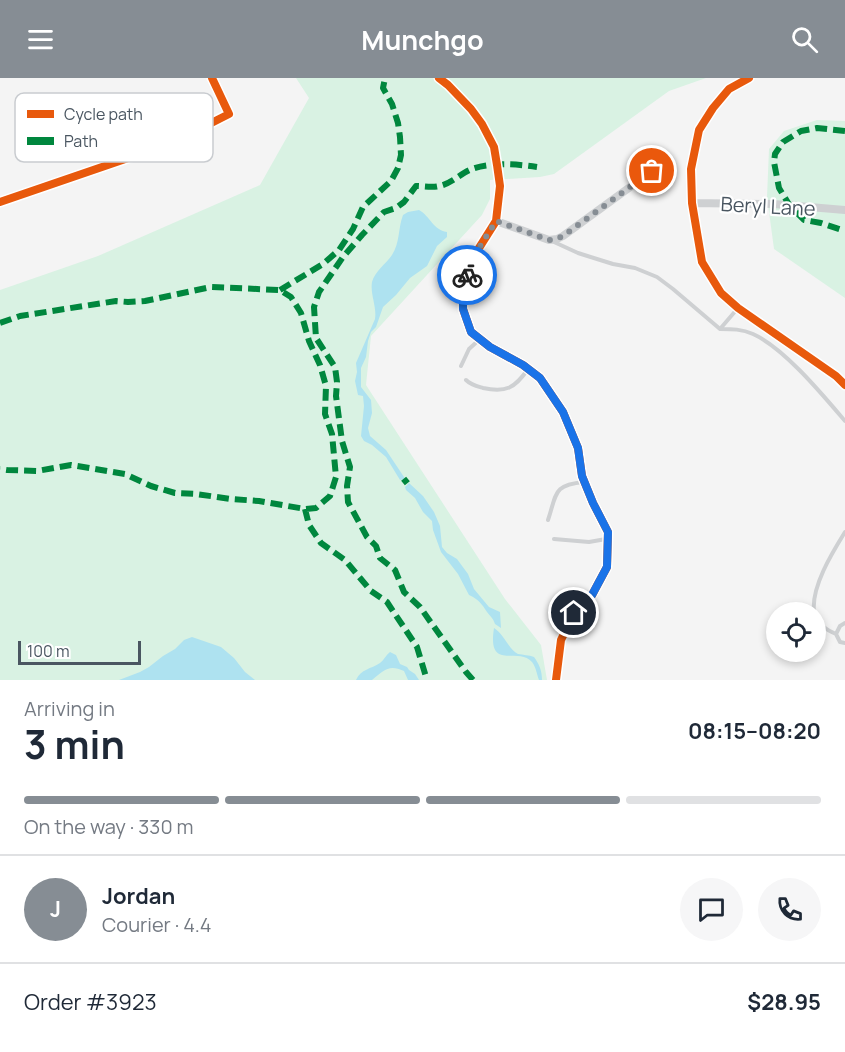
<!DOCTYPE html>
<html lang="en">
<head>
<meta charset="utf-8">
<style>
  body { margin:0; font-family:Manrope,sans-serif; background:#f6f6f7; color:#1f2937; height:100vh; display:flex; flex-direction:column; font-size:22px; white-space:nowrap }
  * { box-sizing:border-box; margin:0 }
  p { font-size:20px; color:#747a83 }
  .icon { flex:none; width:33px; height:33px; fill:none; stroke:currentColor; stroke-width:2; stroke-linecap:round; stroke-linejoin:round }
  .map { position:relative; height:602px; overflow:hidden }
  .details { display:flex; flex-direction:column; background:#fff; flex:1 }
  .details>* { flex:none }
  .tools { position:absolute; left:766px; top:524px; display:grid; gap:12px }
  .tools a { display:grid; place-items:center; width:60px; height:60px; border-radius:50%; background:#fff; box-shadow:0 3px 9px #0003; font-size:30px }
  .scale { position:absolute; left:18px; bottom:15px; width:123px; box-sizing:border-box; padding-left:6px; border:3px solid #4a5661; border-top:0; font-size:16px; line-height:21px; white-space:nowrap; color:#4a5661; -webkit-text-stroke:4px #fff; paint-order:stroke }
  .pin { position:absolute; display:grid; place-items:center; width:51px; height:51px; color:#fff; margin:-26px; border:3px solid #fff; border-radius:50%; box-shadow:0 2px 6px #0007 }
  .courier { position:absolute; display:grid; place-items:center; width:60px; height:60px; margin:-30px; border:4px solid #1a73e8; border-radius:50%; background:#fff; color:#222; box-shadow:0 2px 8px #0007 }
  .overview em { font-style:normal; font-weight:700 }
  .overview div { display:flex; flex-direction:column-reverse }
  .overview { display:flex; align-items:center; justify-content:space-between; height:102px; padding:0 24px }
  h1 { font-size:39px; font-weight:700; line-height:45px }
  .bar { display:grid; grid-template-columns:repeat(4,1fr); gap:9px 6px; align-content:center; height:72px; padding:0 24px }
  .bar i { height:8px; border-radius:4px; background:#e0e1e3 }
  .bar .selected { background:#868d94 }
  .bar p { grid-column:span 4 }
  .line { display:flex; align-items:center; gap:15px; padding:0 24px; border-top:2px solid #e0e1e3 }
  .line div { flex:1 }
  .round { display:grid; place-items:center; flex:none; width:63px; height:63px; border-radius:32px; background:#f6f6f7 }
  header { display:flex; justify-content:space-between; align-items:center; height:78px; padding:0 24px; background:#868d94; color:#fff; font-size:27px; font-weight:700 }
  .map>svg:first-child { display:block }
  .green { fill:#d9f2e3 }
  .water { fill:#aee2f0 }
  .lines { fill:none; stroke-linecap:round; stroke-linejoin:round }
  .service { stroke:#ced0d2; stroke-width:4 }
  .minor { stroke:#ced0d2; stroke-width:8 }
  .quiet { stroke:#00873e; stroke-width:6; stroke-dasharray:12 6; stroke-linecap:butt }
  .cycleway-casing { stroke:#fff; stroke-width:11 }
  .cycleway { stroke:#e8590c; stroke-width:8 }
  .done { stroke:#868d94; stroke-width:6; stroke-dasharray:0 10.8 }
  .route { stroke:#1a73e8; stroke-width:8 }
  .labels { text-anchor:middle; dominant-baseline:central; stroke-width:4.5; stroke-linejoin:round; paint-order:stroke }
  .street-label { font-size:20px; fill:#4a5661; stroke:#fff }
  .key { fill:#fff; stroke:#c9ccd0; stroke-width:1.5 }
  .key-label { font-size:16px; fill:#4a5661 }
</style>
</head>
<body>
<header><svg class="icon" aria-label="menu" viewBox="0 0 24 24"><path d="M4 6h16M4 12h16M4 18h16"/></svg>Munchgo<svg class="icon" aria-label="search" viewBox="0 0 24 24"><circle cx="10" cy="10" r="6"/><path d="M15 15l6 6"/></svg></header>
<div class="map">
<svg width="845" height="602" viewBox="0 0 845 602">
  <rect width="100%" height="100%" fill="#f4f4f4"/>
  <!-- green -->
  <path class="green" d="M296 0H706L669 13 554 96 540 99 490 102V121L482 137 371 258 366 307 505 521 541 567 547 602H0V212L98 178 260 107 309 20Z
    M817 42 845 43V220L774 171 767 119 769 71 784 53Z"/>
  <!-- water -->
  <path class="water" d="M419 132C430 138 433 152 447 154V159L437 168 427 188 410 200 396 217 383 229 376 249 371 254 368 263 366 279 361 290V309L371 322 372 335 368 350 370 358 386 372 404 399 405 401 400 402 386 379 372 367 364 363 361 358 364 328 363 318 358 317 355 303 357 294 356 285 375 241C377 229 370 216 372 204 375 193 386 186 392 177 400 165 398 150 403 137L408 134Z
    M409 405 423 418 434 434 440 448 442 469 447 475 457 481 468 496 474 511 489 529 500 534 501 550 495 546C493 540 491 539 487 534 482 526 478 521 469 517L458 496 441 474 433 452 432 443 423 434 415 420 406 412 405 409Z
    M494 550C504 556 509 572 518 576 523 577 529 577 534 579 539 586 542 592 542 602H539C537 597 536 589 532 584 518 568 487 594 494 550Z
    M192 559 221 569 234 580 245 594 255 602H119L140 594 149 589 163 578 175 571 184 562Z
    M390 574 396 577 400 586 407 589 409 592 415 596 419 602H408L404 593C389 586 384 592 372 602H356C361 591 371 591 380 585 384 582 386 577 390 574Z"/>
  <g class="lines">
    <!-- service -->
    <path class="service" d="M554 164 578 175 613 186 635 190 657 199 673 211 720 251 738 230
      M720 251C732 251 742 251 753 256 784 270 822 316 845 343
      M461 288 469 271 480 261
      M466 302C471 307 476 308 483 310 506 315 515 310 528 291
      M548 442C557 415 553 407 584 404
      M554 461 589 464 606 461
      M814 534C811 509 832 475 845 454
      M816 538C820 548 827 552 836 556L840 564 845 565
      M836 556 840 548 845 545"/>
    <!-- minor -->
    <path class="minor" d="M439 0 448 7 471 31 482 46 494 69 497 87 500 108 496 143 474 178 463 206V231L471 254 490 269 523 287 540 300 563 334 578 370 582 398 593 425 608 454 607 489 592 517 574 535 561 562 556 602
      M749 0 729 11 713 30 699 52 691 91 692 125 702 184 721 215 738 230 836 298 845 307
      M0 124 172 65 229 36 212 0
      M692 125 774 126 845 132
      M496 143 549 162 557 161 563 158 652 93"/>
    <!-- quiet -->
    <path class="quiet" d="M845 53 817 50 801 53 783 64 775 76 774 84 779 110 790 128 804 142 821 145 845 153
      M280 212 323 186 339 172 353 151 363 129 391 103 398 90 401 77 400 59 398 45 392 26 383 10 385 0
      M0 245 20 238 116 223 128 224 145 223 211 209 280 212 291 219 301 235 309 263 320 287 326 308 325 336 332 356 336 399 330 418 316 430 305 431 259 423 231 421 196 416 175 415 151 408 125 396 71 387 37 393 7 392 0 391
      M403 405 408 401
      M305 431 309 447 321 465 345 482 371 513 387 524 417 569 427 602
      M473 602 466 594 420 529 404 514 395 492 380 480 376 468 367 459 348 424 347 408 350 389 342 363 336 318 337 304 335 289 316 260 314 229 319 214 343 179 362 157 384 134 396 130 404 124 416 108C423 108 432 110 439 108 451 106 461 95 472 91 492 84 516 86 537 89"/>
    <defs>
      <path id="cycleway" d="M439 0 448 7 471 31 482 46 494 69 497 87 500 108 496 143 474 178 463 206V231L471 254 490 269 523 287 540 300 563 334 578 370 582 398 593 425 608 454 607 489 592 517 574 535 561 562 556 602
        M749 0 729 11 713 30 699 52 691 91 692 125 702 184 721 215 738 230 836 298 845 307
        M0 124 172 65 229 36 212 0"/>
    </defs>
    <!-- cycleway casing -->
    <use href="#cycleway" class="cycleway-casing"/>
    <!-- cycleway -->
    <use href="#cycleway" class="cycleway"/>
  </g>
  <g class="lines">
    <!-- done -->
    <path class="done" d="M467 197 474 178 496 143 549 162 557 161 563 158 652 93"/>
    <!-- route -->
    <path class="route" d="M467 197 463 206V231L471 254 490 269 523 287 540 300 563 334 578 370 582 398 593 425 608 454 607 489 592 517 574 535"/>
  </g>
  <g class="labels">
    <!-- street labels -->
    <g class="street-label">
      <text transform="translate(768 128) rotate(3)">Beryl Lane</text>
    </g>
  </g>
  <!-- legend -->
  <rect x="15" y="15" width="198" height="69" rx="9" class="key"/>
  <rect x="27" y="32" width="27" height="8" fill="#e8590c"/>
  <rect x="27" y="59" width="27" height="8" fill="#00873e"/>
  <g class="key-label">
    <text x="64" y="42">Cycle path</text>
    <text x="64" y="69">Path</text>
  </g>
</svg>
<div class="tools">
<a><svg class="icon" aria-label="locate" viewBox="0 0 24 24"><circle cx="12" cy="12" r="6"/><path d="M12 2v4M12 18v4M2 12h4M18 12h4"/></svg></a>
</div>
<div class="scale">100 m</div>
<div class="pin" style="left:652px;top:93px;background:#ea580c"><svg class="icon" aria-label="bag" viewBox="0 0 24 24"><path d="M5 8h14l-1 12H6zM9 8a3 3 0 0 1 6 0"/></svg></div>
<div class="pin" style="left:574px;top:535px;background:#1f2937"><svg class="icon" aria-label="home" viewBox="0 0 24 24"><path d="M3 11l9-7 9 7M6 9v11h12V9"/></svg></div>
<div class="courier" style="left:467px;top:197px"><svg class="icon" aria-label="bike" viewBox="0 0 24 24"><circle cx="6" cy="16" r="4"/><circle cx="18" cy="16" r="4"/><path d="M6 16l4-8h5l3 8M10 8l3 8H6M13 5h3"/></svg></div>
</div>
<section class="details">
<div class="overview"><div><h1>3 min</h1><p>Arriving in</p></div><em>08:15–08:20</em></div>
<div class="bar"><i class="selected"></i><i class="selected"></i><i class="selected"></i><i></i><p>On the way · 330 m</p></div>
<div class="line" style="height:108px"><b class="round" style="background:#868d94;color:#fff">J</b><div><b>Jordan</b><p>Courier · 4.4</p></div><a class="round"><svg class="icon" aria-label="chat" viewBox="0 0 24 24"><path d="M4 5h16v11H9l-5 4z"/></svg></a><a class="round"><svg class="icon" aria-label="phone" viewBox="0 0 24 24"><path d="M5 4h4l2 5-3 2q2 4 5 5l2-3 5 2v4C11 20 4 13 5 4z"/></svg></a></div>
<div class="line" style="height:78px"><div>Order #3923</div><b>$28.95</b></div>
</section>
</body>
</html>
